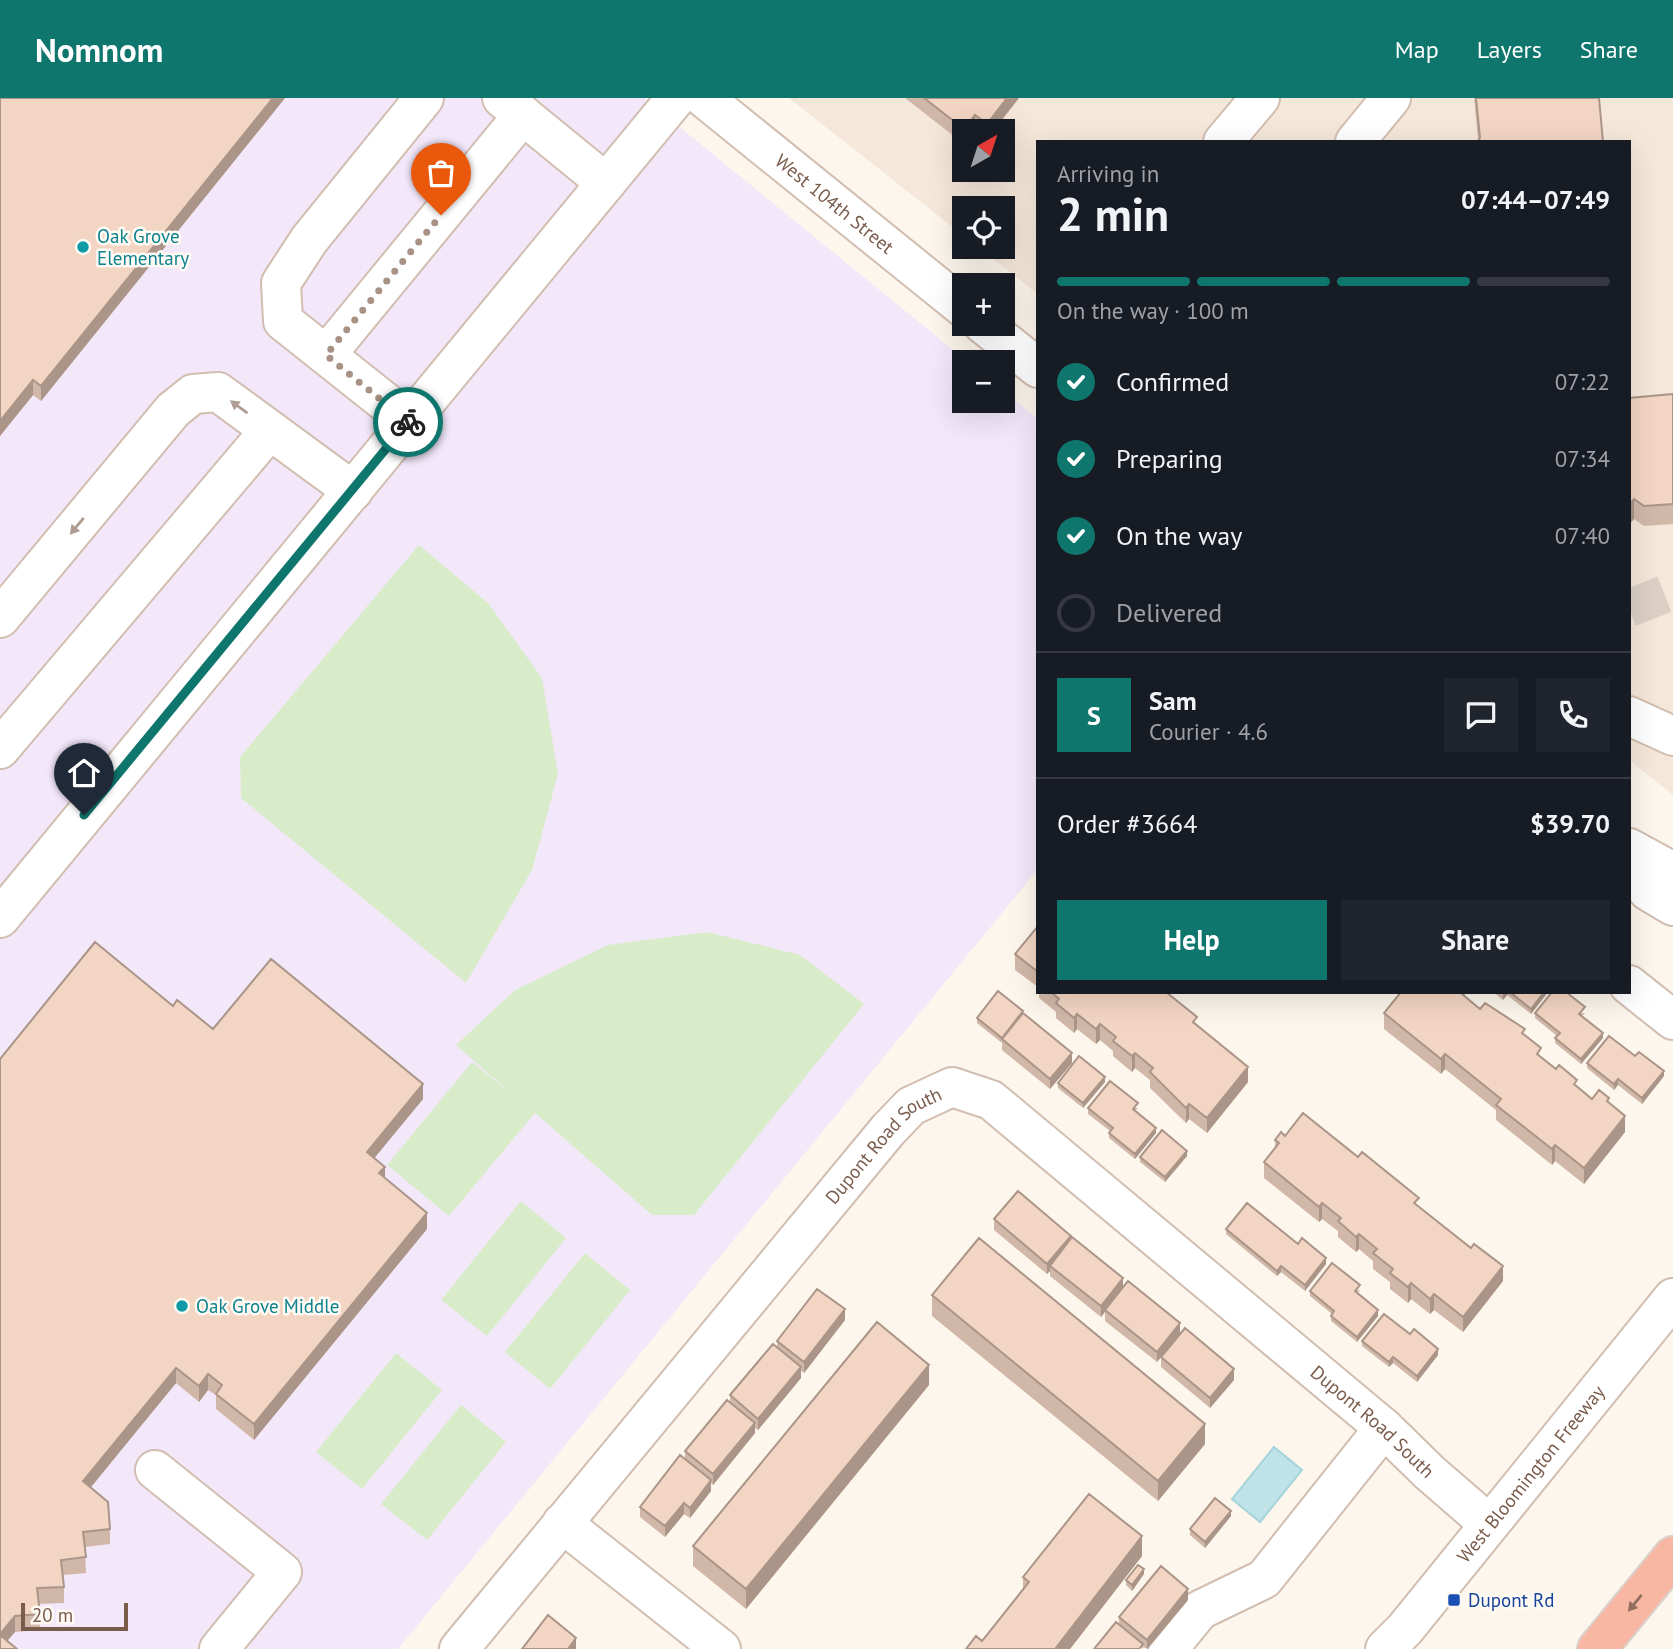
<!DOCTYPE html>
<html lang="en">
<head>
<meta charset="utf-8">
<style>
  body { margin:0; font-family:"PT Sans",sans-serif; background:#20242c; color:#f1f3f6; height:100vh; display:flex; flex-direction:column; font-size:26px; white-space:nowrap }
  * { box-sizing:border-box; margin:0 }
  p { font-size:23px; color:#9ea1a6 }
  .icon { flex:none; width:38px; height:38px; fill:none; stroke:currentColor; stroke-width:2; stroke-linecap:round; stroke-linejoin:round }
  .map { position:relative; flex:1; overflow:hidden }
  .side { position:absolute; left:1036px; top:42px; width:595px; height:854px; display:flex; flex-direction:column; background:#171b24; border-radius:0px; box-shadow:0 7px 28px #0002 }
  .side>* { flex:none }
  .needle { width:46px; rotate:39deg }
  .buttons { position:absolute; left:952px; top:21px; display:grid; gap:14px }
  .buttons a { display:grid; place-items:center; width:63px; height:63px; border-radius:0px; background:#171b24; box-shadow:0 7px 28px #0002; font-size:35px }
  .scale { position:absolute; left:21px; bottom:18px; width:107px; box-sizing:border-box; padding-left:7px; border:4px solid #7a5c4d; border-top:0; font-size:19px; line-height:24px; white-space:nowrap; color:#7a5c4d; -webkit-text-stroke:5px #fffaf3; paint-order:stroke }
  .pin { position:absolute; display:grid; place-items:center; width:60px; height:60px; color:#fff; margin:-72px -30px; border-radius:50% 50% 50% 0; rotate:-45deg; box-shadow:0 0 7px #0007 }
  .pin .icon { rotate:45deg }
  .courier { position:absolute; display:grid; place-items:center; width:70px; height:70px; margin:-35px; border:5px solid #0f766e; border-radius:50%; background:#fff; color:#222; box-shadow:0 2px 9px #0007 }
  .overview em { font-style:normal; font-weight:700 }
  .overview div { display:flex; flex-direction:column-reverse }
  .overview { display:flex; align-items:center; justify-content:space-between; height:119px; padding:0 21px }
  h1 { font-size:46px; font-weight:700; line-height:52px }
  .bar { display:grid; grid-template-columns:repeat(4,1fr); gap:10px 7px; align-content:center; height:84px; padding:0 21px }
  .bar i { height:9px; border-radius:5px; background:#363941 }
  .bar .on { background:#0f766e }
  .bar p { grid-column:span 4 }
  .line { display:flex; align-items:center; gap:18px; padding:0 21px; border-top:2px solid #363941 }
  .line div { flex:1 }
  .round { display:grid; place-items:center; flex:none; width:74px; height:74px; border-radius:0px; background:#20242c }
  ol { padding:0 21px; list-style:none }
  li { display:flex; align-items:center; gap:21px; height:77px }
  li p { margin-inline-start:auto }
  li .icon { padding:7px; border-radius:50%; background:#0f766e; color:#fff; stroke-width:4 }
  li:last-child { color:#9ea1a6 }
  li i { width:38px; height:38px; border:4px solid #363941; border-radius:50% }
  .action { display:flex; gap:14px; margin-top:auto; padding:14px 21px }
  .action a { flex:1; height:80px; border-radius:0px; background:#0f766e; color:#fff; font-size:28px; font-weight:700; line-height:80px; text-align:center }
  .action a+a { background:#20242c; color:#f1f3f6 }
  header { display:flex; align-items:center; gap:42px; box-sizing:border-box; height:98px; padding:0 35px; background:#0f766e; color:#fff }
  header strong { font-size:33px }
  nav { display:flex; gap:38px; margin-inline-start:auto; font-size:24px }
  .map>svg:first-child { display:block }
  .residential { fill:#f5e8da; fill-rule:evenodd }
  .education { fill:#f3e8fa }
  .green { fill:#d8ecc9 }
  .water { fill:#bfe3e8; stroke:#a5d3da; stroke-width:2 }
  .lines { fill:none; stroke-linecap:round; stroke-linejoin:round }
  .minor-tunnel { stroke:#dcd0c4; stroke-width:38; stroke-dasharray:38 19; stroke-linecap:butt }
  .minor-casing { stroke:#d1beb0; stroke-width:42 }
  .highway-casing { stroke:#dad1cd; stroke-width:42 }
  .minor { stroke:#fff; stroke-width:38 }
  .highway { stroke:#f7b7a3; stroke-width:38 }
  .wall { fill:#d1b7a8 }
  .shaded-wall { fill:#aa9588 }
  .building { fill:#f3d5c3; stroke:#aa9588; stroke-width:2 }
  .oneway { fill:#af9d94 }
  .oneway2 { fill:#936e5e }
  .done { stroke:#a89285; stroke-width:7; stroke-dasharray:0 12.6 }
  .route { stroke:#0f766e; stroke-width:9 }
  .culture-dot { fill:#0f9aa8; stroke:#fffaf3; stroke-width:2.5 }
  .transit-dot { fill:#1a4fb4; stroke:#fffaf3; stroke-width:2.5 }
  .labels { text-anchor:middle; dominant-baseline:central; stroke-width:5; stroke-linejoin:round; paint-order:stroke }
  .street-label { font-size:19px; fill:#7a5c4d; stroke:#fffaf3 }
  .culture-label { font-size:19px; fill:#0d838f; stroke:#fffaf3; text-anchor:start }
  .transit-label { font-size:19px; fill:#164399; stroke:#fffaf3; text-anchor:start }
</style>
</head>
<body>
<header>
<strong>Nomnom</strong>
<nav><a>Map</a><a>Layers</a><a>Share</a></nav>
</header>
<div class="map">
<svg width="1673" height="1551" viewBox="0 0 1673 1551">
  <rect width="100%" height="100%" fill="#fdf6ec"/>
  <!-- residential -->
  <path class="residential" d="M789 0H1673V697L1629 662V44H1038V196L978 149H1003V110H964V138ZM964 33H1003V72H964Z"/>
  <!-- education -->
  <path class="education" d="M0 0H644L968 264H964V303H1003V293L1038 321V771L398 1551H0Z"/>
  <!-- green -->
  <path class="green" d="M419 447 488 505 542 580 558 676 532 772 466 885 241 700 240 659Z
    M707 834 800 857 864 906 694 1117H652L535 1015 449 1118 387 1067 472 964 512 996 456 947 515 892 608 847Z
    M521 1103 566 1140 487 1238 441 1202Z
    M585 1155 630 1192 550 1291 505 1254Z
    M396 1255 442 1292 362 1391 316 1354Z
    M461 1307 506 1344 427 1442 381 1406Z"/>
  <!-- water -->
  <path class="water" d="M1274 1349 1302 1372 1260 1424 1232 1401Z"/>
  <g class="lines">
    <!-- minor-tunnel -->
    <path class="minor-tunnel" d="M1629 510 1673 493"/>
    <defs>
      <g id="minor">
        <path d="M502 0 606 85"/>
        <path id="s1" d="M704 0 964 210"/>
        <path d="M1223 44 1260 0"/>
        <path d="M1355 44 1391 0"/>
        <path d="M983 226 1038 270"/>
        <path d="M326 257 523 17"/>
        <path d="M409 323 283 223 281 185 309 142 424 0"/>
        <path d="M0 520 173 312 193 296 218 294 353 393"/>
        <path d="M1629 618 1673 638"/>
        <path d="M0 651 270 332"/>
        <path d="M1629 750 1673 774"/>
        <path d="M1629 768 1648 793 1673 808"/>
        <path d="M0 820 676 0"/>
        <path d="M1629 887 1673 922"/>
        <path d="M155 1372 282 1474 219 1551"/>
        <path d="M562 1425 721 1551"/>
        <path id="s2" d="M459 1551 888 1032 911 1008 952 989 991 1002 1384 1330 1429 1374 1489 1426"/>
        <path d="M1168 1551 1200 1512 1264 1481 1384 1330"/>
        <path id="s3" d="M1385 1551 1405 1531 1673 1200"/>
      </g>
      <path id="highway" d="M1597 1551 1673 1458"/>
    </defs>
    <!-- minor casing -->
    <use href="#minor" class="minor-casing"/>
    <!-- highway casing -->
    <use href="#highway" class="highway-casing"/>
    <!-- minor -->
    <use href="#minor" class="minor"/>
    <!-- highway -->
    <use href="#highway" class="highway"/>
  </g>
  <!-- wall -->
  <path class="wall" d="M0 0H285L41 303 33 297 0 338Z
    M905 0H1019L993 33 975 32 964 33V46Z
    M1474 0H1599L1478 42Z
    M1673 296V426L1644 428 1634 421 1629 300Z
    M1038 828V889L1015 872V856Z
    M1039 894H1166L1248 984 1207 1035 1189 1021 1186 1025 1150 990V982L1135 970 1132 974 1113 958V953L1100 942 1096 946 1077 931 1074 935 1056 920V914L1039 900Z
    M1398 894H1465V899L1480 911 1525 937 1541 959 1592 1001 1609 1006 1625 1034 1584 1086 1555 1063 1552 1067 1496 1022V1012L1445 971 1441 976 1384 931V915L1398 898Z
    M1493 894H1548L1531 916 1507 897 1503 902Z
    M173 908 213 931 423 1001 374 1060 385 1080 427 1131 254 1342 216 1311V1297L208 1292 199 1304 176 1285 90 1389 110 1431V1446L85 1449 86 1475 63 1477 64 1489V1505L39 1506 40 1532 15 1534 0 1551Z
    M1023 915 1072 965 1050 991 1002 952V945L977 925V920Z
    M1535 915H1585L1582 918 1603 940 1581 966 1555 945V940L1557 938 1535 920Z
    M1635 958 1664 978 1642 1006 1618 987 1614 992 1587 970V965Z
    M1105 984 1083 1010 1058 990V985Z
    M1088 1010H1138L1135 1013 1156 1035 1135 1061 1109 1040V1035L1110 1033 1088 1016Z
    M1285 1038 1419 1109 1503 1183 1463 1234 1434 1212 1430 1216 1411 1201 1408 1205 1390 1191V1184L1373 1171V1163L1359 1151 1356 1154 1338 1139V1133L1322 1121 1319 1124 1264 1080V1064L1275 1051V1042Z
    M1187 1058 1165 1084 1140 1064V1059Z
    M994 1121 1071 1141 1123 1189 1180 1235 1157 1264 1105 1223V1214L1101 1219 1050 1178V1173L1047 1176 994 1132Z
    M1226 1131 1298 1146 1326 1166 1305 1193 1281 1174 1277 1178 1226 1136Z
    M1360 1192 1357 1195 1378 1218 1357 1244 1331 1223V1218L1332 1216 1310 1198V1193Z
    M932 1197 1205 1346 1158 1403 932 1218Z
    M845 1222 804 1275 801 1273V1280L758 1332 755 1330V1335L713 1387 711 1385V1393L690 1420 684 1416 665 1439 640 1419V1409L685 1361V1353L730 1304V1297L777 1249V1243Z
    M1410 1236 1438 1257 1417 1284 1393 1265 1389 1269 1362 1248V1243Z
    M1161 1259 1234 1282 1210 1310 1161 1269Z
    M929 1287 746 1511 693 1468V1448Z
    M1231 1418 1205 1450 1190 1437V1431Z
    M1142 1458 1070 1551H966L982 1543 1023 1490V1479Z
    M1144 1476 1132 1493 1126 1487V1482Z
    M1188 1502 1148 1551 1143 1549V1551L1119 1526V1519Z"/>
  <!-- shaded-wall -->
  <path class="shaded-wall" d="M273 0H285L41 303V288Z
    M1007 0H1019L993 33H987V26Z
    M975 17V32L964 33V46V31Z
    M33 282V297L0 338V323Z
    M1634 401V421L1629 427V407Z
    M1505 894H1507V897L1503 902V897Z
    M1544 894H1548L1531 916V911Z
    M1077 916V931L1074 935V920Z
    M1100 926V942L1096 946V931Z
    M1603 935V940L1581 966V961Z
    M1072 955V965L1050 991V981Z
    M1135 955V970L1132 974V958Z
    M1445 956V971L1441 976V961Z
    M1248 969V984L1207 1035V1020Z
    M1664 973V978L1642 1006V1000Z
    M1105 979V984L1083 1010V1005Z
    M1618 981V987L1614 992V986Z
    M423 986V1001L367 1069V1054Z
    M1189 1006V1021L1186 1025V1010Z
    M1625 1018V1034L1584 1086V1070Z
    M1156 1030V1035L1135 1061V1056Z
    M1555 1047V1063L1552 1067V1051Z
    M1187 1053V1058L1165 1084V1079Z
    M385 1069V1084L379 1075Z
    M1322 1105V1121L1319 1124V1109Z
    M427 1115V1131L254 1342V1326Z
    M1359 1136V1151L1356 1154V1139Z
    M1071 1138V1149L1050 1168V1173L1047 1176V1166Z
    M1326 1160V1166L1305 1193V1187Z
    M1281 1168V1174L1277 1178V1173Z
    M1503 1168V1183L1463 1234V1219Z
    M1123 1180V1190L1101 1219V1208Z
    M1411 1185V1201L1408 1205V1189Z
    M1434 1196V1212L1430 1216V1201Z
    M845 1211V1222L804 1275V1264Z
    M1378 1212V1218L1357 1244V1239Z
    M1180 1225V1235L1157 1264V1254Z
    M1438 1251V1257L1417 1284V1278Z
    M1393 1259V1265L1389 1269V1264Z
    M929 1267V1287L746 1511V1491Z
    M801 1269V1280L758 1332V1321Z
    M176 1270V1285L83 1399V1383Z
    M1234 1271V1282L1210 1310V1300Z
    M208 1276V1292L199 1304V1288Z
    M755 1325V1335L713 1387V1376Z
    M1205 1326V1346L1158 1403V1383Z
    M711 1382V1393L690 1420V1410Z
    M684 1405V1416L665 1439V1428Z
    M1231 1413V1418L1205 1450V1444Z
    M1142 1438V1458L1070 1551H1055Z
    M1144 1471V1476L1132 1493V1487Z
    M1188 1491V1502L1147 1551V1542Z
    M15 1518V1534L0 1551V1536Z
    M576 1540V1551H568Z"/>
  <!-- building -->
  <path class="building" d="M0 0H273L41 288 33 282 0 323Z
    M924 0H1007L987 26 975 17 964 31Z
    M1476 0H1599L1603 44H1477L1480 40Z
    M1673 296V406L1644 408 1634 401 1629 407V300Z
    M1038 828V874L1015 856Z
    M95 844 173 908 177 902 213 931 271 861 423 986 367 1054 385 1069 379 1075 427 1115 254 1326 216 1296 222 1287 208 1276 199 1288 176 1270 83 1383 108 1404 110 1431 83 1434 86 1459 61 1462 64 1489 37 1490 40 1516 15 1518 0 1536V961Z
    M998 893 1023 913 1002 940 977 920Z
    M1051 894H1166L1197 919 1193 924 1248 969 1207 1020 1189 1006 1186 1010 1150 974 1153 970 1135 955 1132 958 1113 943 1116 939 1100 926 1096 931 1077 916 1074 920 1056 905 1059 901Z
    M1401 894H1463L1462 896 1480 911 1485 905 1525 931 1522 935 1541 950 1537 956 1556 971 1559 967 1577 982 1574 986 1592 1001 1599 992 1609 1000 1607 1003 1625 1018 1584 1070 1555 1047 1552 1051 1496 1007 1501 1001 1445 956 1441 961 1384 915Z
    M1510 894H1544L1531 911Z
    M1552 894H1566L1585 909 1579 916 1603 935 1581 961 1555 940 1560 935 1535 915Z
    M1023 915 1072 955 1050 981 1002 941Z
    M1609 938 1635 958 1639 954 1664 973 1642 1000 1618 981 1614 986 1587 965Z
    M1079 958 1105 979 1083 1005 1058 985Z
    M1110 983 1138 1005 1133 1011 1156 1030 1135 1056 1109 1035 1113 1030 1088 1010Z
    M1303 1015 1358 1059 1362 1054 1419 1100 1414 1105 1471 1150 1474 1146 1503 1168 1463 1219 1434 1196 1430 1201 1411 1185 1408 1189 1390 1175 1393 1171 1373 1155 1377 1151 1359 1136 1356 1139 1338 1123 1341 1120 1322 1105 1319 1109 1264 1064 1279 1045 1275 1042 1281 1034 1285 1038Z
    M1162 1032 1187 1053 1165 1079 1140 1059Z
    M1018 1093 1071 1138 1047 1166 994 1121Z
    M1247 1105 1298 1146 1302 1140 1326 1160 1305 1187 1281 1168 1277 1173 1226 1131Z
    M1072 1139 1123 1180 1101 1208 1050 1168Z
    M979 1140 1205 1326 1158 1383 932 1197Z
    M1332 1165 1360 1187 1355 1193 1378 1212 1357 1239 1331 1218 1334 1213 1310 1193Z
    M1128 1183 1180 1225 1157 1254 1105 1212Z
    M817 1191 845 1211 804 1264 777 1243Z
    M1384 1216 1410 1236 1414 1231 1438 1251 1417 1278 1393 1259 1389 1264 1362 1243Z
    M877 1224 929 1267 746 1491 693 1448Z
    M1185 1230 1234 1271 1210 1300 1161 1259Z
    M773 1246 801 1269 758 1321 730 1297Z
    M727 1302 755 1325 713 1376 685 1353Z
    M680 1357 711 1382 690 1410 684 1405 665 1428 640 1409Z
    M1089 1396 1142 1438 1055 1551H966L976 1538 982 1543 1029 1484 1023 1479Z
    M1215 1400 1231 1413 1205 1444 1190 1431Z
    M1138 1467 1144 1471 1132 1487 1126 1482Z
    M1161 1468 1188 1491 1147 1542 1119 1519Z
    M548 1517 576 1540 568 1551H522Z
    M1116 1524 1143 1546 1139 1551H1094Z
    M0 1537 17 1551H0Z"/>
  <!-- one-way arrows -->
  <defs><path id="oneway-solid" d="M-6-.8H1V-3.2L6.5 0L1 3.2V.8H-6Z" transform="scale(1.75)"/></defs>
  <g class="oneway">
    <use href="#oneway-solid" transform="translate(239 309) rotate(-144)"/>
    <use href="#oneway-solid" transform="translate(77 428) rotate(130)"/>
  </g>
  <use class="oneway2" href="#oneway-solid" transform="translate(1635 1505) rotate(129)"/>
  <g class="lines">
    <!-- done -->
    <path class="done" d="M408 324 326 257 441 117"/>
    <!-- route -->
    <path class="route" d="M84 717 408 324"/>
  </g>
  <!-- markers -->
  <g class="culture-dot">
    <circle cx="83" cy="149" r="7"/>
    <circle cx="182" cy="1208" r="7"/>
  </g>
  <rect class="transit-dot" x="1447" y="1495" width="14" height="14" rx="3.5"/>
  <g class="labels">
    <!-- street labels -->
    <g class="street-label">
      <text stroke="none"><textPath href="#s1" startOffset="168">West 104th Street</textPath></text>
      <text stroke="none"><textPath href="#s2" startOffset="660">Dupont Road South</textPath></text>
      <text stroke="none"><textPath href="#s2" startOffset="1292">Dupont Road South</textPath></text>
      <text stroke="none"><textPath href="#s3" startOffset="228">West Bloomington Freeway</textPath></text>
    </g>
    <!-- culture labels -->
    <g class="culture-label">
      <text x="97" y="138">Oak Grove<tspan x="97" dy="22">Elementary</tspan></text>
      <text x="196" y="1208">Oak Grove Middle</text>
    </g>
    <!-- transit labels -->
    <g class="transit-label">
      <text x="1468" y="1502">Dupont Rd</text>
    </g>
  </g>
</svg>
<div class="buttons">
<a><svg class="needle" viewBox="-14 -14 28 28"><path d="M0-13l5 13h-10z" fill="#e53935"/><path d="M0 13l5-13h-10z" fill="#9ea1a6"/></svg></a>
<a><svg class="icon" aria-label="locate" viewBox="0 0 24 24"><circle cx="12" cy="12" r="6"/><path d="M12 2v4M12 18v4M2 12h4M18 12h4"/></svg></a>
<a>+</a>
<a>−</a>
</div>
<div class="scale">20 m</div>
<div class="pin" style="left:441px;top:117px;background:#ea580c"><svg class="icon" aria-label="bag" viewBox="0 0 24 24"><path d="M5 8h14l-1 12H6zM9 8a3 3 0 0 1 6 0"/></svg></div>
<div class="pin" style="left:84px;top:717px;background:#1f2937"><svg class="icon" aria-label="home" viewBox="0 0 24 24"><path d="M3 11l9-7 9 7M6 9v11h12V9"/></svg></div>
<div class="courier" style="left:408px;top:324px"><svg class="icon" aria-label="bike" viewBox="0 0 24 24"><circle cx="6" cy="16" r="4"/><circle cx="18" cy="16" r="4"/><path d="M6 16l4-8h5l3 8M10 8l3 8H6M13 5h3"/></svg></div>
<section class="side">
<div class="overview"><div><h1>2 min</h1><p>Arriving in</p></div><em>07:44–07:49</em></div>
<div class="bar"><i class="on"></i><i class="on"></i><i class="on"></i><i></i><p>On the way · 100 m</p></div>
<ol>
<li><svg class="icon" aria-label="check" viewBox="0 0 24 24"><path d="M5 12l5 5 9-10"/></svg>Confirmed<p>07:22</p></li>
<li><svg class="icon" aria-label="check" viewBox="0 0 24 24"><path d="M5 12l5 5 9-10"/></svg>Preparing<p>07:34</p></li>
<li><svg class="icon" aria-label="check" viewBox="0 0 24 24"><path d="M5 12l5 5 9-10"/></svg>On the way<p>07:40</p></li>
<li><i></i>Delivered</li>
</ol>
<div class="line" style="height:126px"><b class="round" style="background:#0f766e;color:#fff">S</b><div><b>Sam</b><p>Courier · 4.6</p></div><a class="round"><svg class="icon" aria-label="chat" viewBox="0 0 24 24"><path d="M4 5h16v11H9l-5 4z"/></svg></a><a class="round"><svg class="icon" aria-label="phone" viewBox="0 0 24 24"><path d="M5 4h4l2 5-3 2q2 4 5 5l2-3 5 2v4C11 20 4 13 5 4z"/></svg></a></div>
<div class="line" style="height:91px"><div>Order #3664</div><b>$39.70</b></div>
<div class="action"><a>Help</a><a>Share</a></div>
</section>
</div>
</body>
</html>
